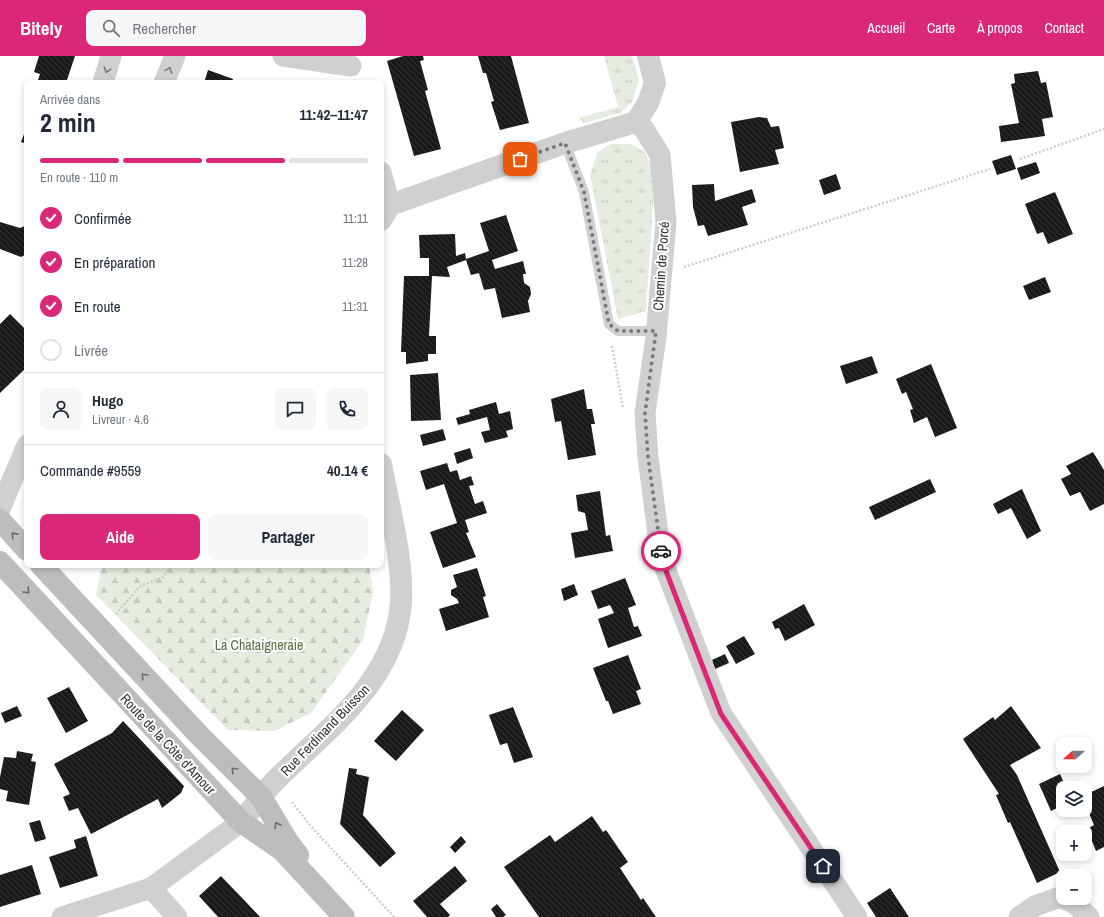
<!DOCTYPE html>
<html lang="fr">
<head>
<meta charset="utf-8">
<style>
  body { margin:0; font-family:"Archivo Narrow",sans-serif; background:#f6f6f7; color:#1f2937; height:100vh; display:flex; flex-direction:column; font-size:15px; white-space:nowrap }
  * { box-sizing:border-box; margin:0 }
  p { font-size:13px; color:#747a83 }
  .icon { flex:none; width:22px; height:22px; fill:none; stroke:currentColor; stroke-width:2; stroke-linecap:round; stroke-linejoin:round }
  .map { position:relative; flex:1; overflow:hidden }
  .details { position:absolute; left:24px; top:24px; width:360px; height:488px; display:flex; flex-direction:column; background:#fff; border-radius:8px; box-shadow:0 2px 6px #0003 }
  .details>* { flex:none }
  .needle { width:26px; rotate:250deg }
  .tools { position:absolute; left:1056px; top:681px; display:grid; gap:8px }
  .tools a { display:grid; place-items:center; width:36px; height:36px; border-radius:8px; background:#fff; box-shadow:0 2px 6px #0003; font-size:20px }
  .pin { position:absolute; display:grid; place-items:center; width:34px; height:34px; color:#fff; margin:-17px; border-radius:8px; box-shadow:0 2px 6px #0006 }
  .courier { position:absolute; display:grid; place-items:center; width:40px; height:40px; margin:-20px; border:3px solid #db2777; border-radius:50%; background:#fff; color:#222; box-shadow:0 1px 5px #0007 }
  .overview em { font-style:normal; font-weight:800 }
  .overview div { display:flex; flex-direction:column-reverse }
  .overview { display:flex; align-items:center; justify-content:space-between; height:68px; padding:0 16px }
  h1 { font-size:26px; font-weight:800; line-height:30px }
  .bar { display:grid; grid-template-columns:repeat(4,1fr); gap:6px 4px; align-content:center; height:48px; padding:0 16px }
  .bar i { height:5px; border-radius:3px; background:#e0e1e3 }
  .bar .current { background:#db2777 }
  .bar p { grid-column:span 4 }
  .line { display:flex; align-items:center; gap:10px; padding:0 16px; border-top:1px solid #e0e1e3 }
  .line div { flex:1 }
  .round { display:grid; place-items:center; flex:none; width:42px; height:42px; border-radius:8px; background:#f6f6f7 }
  ol { padding:0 16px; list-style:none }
  li { display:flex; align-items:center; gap:12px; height:44px }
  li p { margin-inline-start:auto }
  li .icon { padding:4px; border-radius:50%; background:#db2777; color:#fff; stroke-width:4 }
  li:last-child { color:#747a83 }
  li i { width:22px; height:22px; border:2px solid #e0e1e3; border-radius:50% }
  .primary-button { display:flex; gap:8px; margin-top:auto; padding:8px 16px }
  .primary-button a { flex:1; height:46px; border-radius:8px; background:#db2777; color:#fff; font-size:16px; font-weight:800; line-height:46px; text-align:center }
  .primary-button a+a { background:#f6f6f7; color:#1f2937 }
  header { display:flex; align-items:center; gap:24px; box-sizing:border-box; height:56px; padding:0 20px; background:#db2777; color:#fff }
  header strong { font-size:19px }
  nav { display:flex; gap:22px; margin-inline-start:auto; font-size:14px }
  .search { width:280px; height:36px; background:#f6f6f7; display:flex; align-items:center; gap:10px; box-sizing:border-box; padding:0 14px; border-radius:8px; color:#747a83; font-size:15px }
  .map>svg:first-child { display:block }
  .grass { fill:url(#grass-tufts) }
  .forest { fill:url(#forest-firs) }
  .building { fill:url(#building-back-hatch) }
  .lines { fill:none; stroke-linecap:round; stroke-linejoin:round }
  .path { stroke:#cdcdcd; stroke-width:2.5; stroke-dasharray:2 2; stroke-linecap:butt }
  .service { stroke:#d0d0d0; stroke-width:10 }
  .minor { stroke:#d0d0d0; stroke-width:21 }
  .tertiary { stroke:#d0d0d0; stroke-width:22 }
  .secondary { stroke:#bdbdbd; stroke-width:22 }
  .oneway { stroke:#7a7a7a }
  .oneway2 { stroke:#6a6a6a }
  .done { stroke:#7a7a7a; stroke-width:4; stroke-dasharray:0 7.2 }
  .route { stroke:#db2777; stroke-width:5 }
  .labels { text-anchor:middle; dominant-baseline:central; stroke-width:4; stroke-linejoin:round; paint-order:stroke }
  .street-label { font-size:14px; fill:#333; stroke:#fff }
  .park-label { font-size:14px; fill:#56703f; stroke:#fff }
</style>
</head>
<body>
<header>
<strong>Bitely</strong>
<div class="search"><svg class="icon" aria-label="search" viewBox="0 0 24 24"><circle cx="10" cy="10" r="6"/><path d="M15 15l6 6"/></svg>Rechercher</div>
<nav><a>Accueil</a><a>Carte</a><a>À propos</a><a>Contact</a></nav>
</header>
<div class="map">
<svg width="1104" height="861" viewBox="0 0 1104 861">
  <defs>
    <pattern id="grass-tufts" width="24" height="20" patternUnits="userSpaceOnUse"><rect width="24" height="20" fill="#e6ecdf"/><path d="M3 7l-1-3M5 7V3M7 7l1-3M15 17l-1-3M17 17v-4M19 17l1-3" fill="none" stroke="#c6cbc0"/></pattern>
    <pattern id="forest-firs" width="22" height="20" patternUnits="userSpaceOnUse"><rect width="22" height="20" fill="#e6ecdf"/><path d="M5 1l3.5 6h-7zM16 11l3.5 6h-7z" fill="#c6cbc0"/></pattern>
    <pattern id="building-back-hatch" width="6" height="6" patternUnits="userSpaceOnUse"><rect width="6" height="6" fill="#1a1a1a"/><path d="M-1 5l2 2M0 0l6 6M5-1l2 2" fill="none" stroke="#333"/></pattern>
  </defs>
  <rect width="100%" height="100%" fill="#fff"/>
  <!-- grass -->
  <path class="grass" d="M604 0H632L639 24 632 46 620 57 584 67 579 62 618 51Z
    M611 88H631L645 96 655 118 646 255 618 263 590 119 598 96Z"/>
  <!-- forest -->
  <path class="forest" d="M102 509H369L373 535 363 584 311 657 274 675 228 674 96 539Z"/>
  <!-- building -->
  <path class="building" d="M39 0H75L66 27H37L40 18 34 16Z
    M403 0H423L424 4 420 5 428 34 425 35 441 93 414 100 387 5Z
    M478 0H511L529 67 500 74 491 46 494 45 486 17H483Z
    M208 14 233 23 232 27H204Z
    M1038 15 1041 27 1046 26 1053 61 1042 63 1045 80 1001 86 999 70 1019 67 1011 28 1015 27 1014 18Z
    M759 61 767 62 771 71 779 70 784 92 775 94 779 108 740 116 731 66Z
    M27 70V88L21 86Z
    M1011 99 1016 113 997 119 992 105Z
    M1036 106 1040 117 1021 124 1017 112Z
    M836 118 841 133 824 139 819 124Z
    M714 128 715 145 752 133 756 146 742 151 748 169 708 180 704 169 698 170 693 151 692 129Z
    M1055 136 1073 178 1048 188 1043 176 1037 178 1025 148Z
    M506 159 518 195 492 204 495 213 523 205 526 218H523L524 227 530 231 531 238 528 245 530 256 502 262 495 232 484 234 479 217 471 219 466 204 447 211 450 221 432 220 429 280H436V298H428V305L406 308V296H401L404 220H429V202H420L419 179 455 178 456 200 465 197 466 203 489 195 480 167Z
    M0 166 20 172 27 169V198L21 201 0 193Z
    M1045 221 1051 236 1029 244 1023 230Z
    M10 258 27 275V299L24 301 27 304V311L0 337V268Z
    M872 300 878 317 846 328 840 310Z
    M931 308 957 372 935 381 927 361 914 367 910 354 913 353 906 336 902 338 896 323Z
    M438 317 441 364 411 365 410 319Z
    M584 333 587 353H592L595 368H591L596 399 568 404 561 365 555 366 551 343Z
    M496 346 499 358 510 355 513 373 506 375 508 381 485 387 481 376 490 374 487 361 458 369 456 362 470 358 469 354Z
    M443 373 446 384 423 390 420 379Z
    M470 392 473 402 457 408 454 397Z
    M1093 396 1104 414V448L1090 455 1080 436 1070 440 1061 423 1071 418 1066 410Z
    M447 407 450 416 457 414 460 424 471 420 474 429 469 430 475 448 483 445 487 457 465 464 469 476 466 477 476 501 443 512 430 476 457 467 444 428 426 434 420 415Z
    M930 423 936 436 875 464 869 451Z
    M1022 433 1041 475 1027 483 1011 452 998 458 993 448Z
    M600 435 606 480 610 479 613 495 575 502 571 477 588 474 585 457 578 455 576 439Z
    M477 512 486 540 483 541 489 561 446 575 439 553 459 547 457 543 451 539V534L457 531 453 519Z
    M625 522 636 549 628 552 634 571 638 570 642 580 608 592 598 563 614 557 610 549 598 553 591 535Z
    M574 528 578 539 564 545 561 533Z
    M804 548 815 569 785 585 779 572 775 573 772 566Z
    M744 580 755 598 736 608 726 590Z
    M725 598 729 607 715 613 712 604Z
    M628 599 641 633 636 635 641 648 613 658 608 645H606L593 612Z
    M69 631 88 665 66 677 47 642Z
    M17 650 22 660 5 667 1 657Z
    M1011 650 1041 692 1010 709 1017 719 1060 816 1037 827 1010 766 1008 767 996 739 999 738 963 683 993 661 995 664Z
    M513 651 533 701 514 707 507 687 500 689 489 659Z
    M402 654 424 674 396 705 374 685Z
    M123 665 184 730 181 737 162 752 158 743 91 778 78 752 69 755 63 741 70 738 54 708 112 677Z
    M17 695 33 698 31 705 36 706 29 749 6 745 8 735 0 733V721L4 701 16 702Z
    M349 712 357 713 356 718 369 721 363 759 396 797 380 811 340 768Z
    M1060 718 1066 732H1063V749L1051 755 1039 728Z
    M1104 730V791L1096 795 1087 773 1094 769 1085 748V739Z
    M592 760 603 776 606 774 628 806 620 812 641 844 643 842 656 861H539L504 811 550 779 555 786Z
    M40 764 46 783 35 786 29 767Z
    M86 780 98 820 60 832 49 801 76 792 74 784Z
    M461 780 466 786 455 797 450 791Z
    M32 809 41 838 0 851V819Z
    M455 810 467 825 440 848 450 859 448 861H427L413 845Z
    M221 820 246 846 260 861H218L199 840Z
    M890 832 909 861H876L867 847Z
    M497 848 506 859 503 861H496L491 853Z"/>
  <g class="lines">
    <!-- path -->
    <path class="path" d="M1020 103 1104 73
      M684 211 990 113
      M612 290 623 352
      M116 558 139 531 163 521 172 509
      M292 746 308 767 394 861"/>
    <!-- service -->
    <path class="service" d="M565 87 584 136 609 268 618 275H656"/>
    <!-- minor -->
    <path class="minor" d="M283 0 351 10
      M103 27 111 0
      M164 27 175 0
      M636 66 644 73 660 99 666 166 656 281 645 357 648 401 661 501 721 657 857 861
      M381 116 390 149
      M0 453 27 389
      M151 832 177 861
      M62 861 151 832 241 766
      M1019 861 1035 850 1060 841 1075 848 1089 861"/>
    <!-- tertiary -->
    <path class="tertiary" d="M381 164 390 149 565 87 636 66 648 47 655 27 648 0
      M241 766C253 752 264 735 278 722 328 672 396 624 401 546 403 500 389 452 381 408"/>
    <!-- secondary -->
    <path class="secondary" d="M0 464 27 494
      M0 506 241 766 282 794 344 861
      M41 509 198 678 261 741 288 786 298 799"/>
  </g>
  <!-- one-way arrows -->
  <defs><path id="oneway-chevron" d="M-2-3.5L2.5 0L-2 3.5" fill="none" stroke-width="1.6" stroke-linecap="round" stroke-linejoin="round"/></defs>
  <g class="oneway">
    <use href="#oneway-chevron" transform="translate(107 14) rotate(107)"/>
    <use href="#oneway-chevron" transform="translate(169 14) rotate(-69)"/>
  </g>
  <g class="oneway2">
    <use href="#oneway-chevron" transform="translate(14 479) rotate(-132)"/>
    <use href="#oneway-chevron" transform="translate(27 535) rotate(47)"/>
    <use href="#oneway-chevron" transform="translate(144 620) rotate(-133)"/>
    <use href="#oneway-chevron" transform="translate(234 714) rotate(-135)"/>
    <use href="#oneway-chevron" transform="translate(277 769) rotate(-121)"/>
  </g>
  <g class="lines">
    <!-- done -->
    <path class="done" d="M520 103 565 87 584 136 609 268 618 275H656L645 357 648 401 661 495"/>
    <!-- route -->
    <path class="route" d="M661 495V502L721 658 823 810"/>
  </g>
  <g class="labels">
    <!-- street labels -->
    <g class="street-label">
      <text transform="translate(661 210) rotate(-86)">Chemin de Porcé</text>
      <text transform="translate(325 674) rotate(-46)">Rue Ferdinand Buisson</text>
      <text transform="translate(168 688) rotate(47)">Route de la Côte d'Amour</text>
    </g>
    <!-- park labels -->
    <g class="park-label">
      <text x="259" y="589">La Chataigneraie</text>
    </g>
  </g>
</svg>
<div class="tools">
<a><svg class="needle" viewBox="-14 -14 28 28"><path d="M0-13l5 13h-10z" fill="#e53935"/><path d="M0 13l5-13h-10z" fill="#747a83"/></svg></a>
<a><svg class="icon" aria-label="layers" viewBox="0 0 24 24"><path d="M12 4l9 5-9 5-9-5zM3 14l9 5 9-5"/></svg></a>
<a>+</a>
<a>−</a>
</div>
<div class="pin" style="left:520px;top:103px;background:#ea580c"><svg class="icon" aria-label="bag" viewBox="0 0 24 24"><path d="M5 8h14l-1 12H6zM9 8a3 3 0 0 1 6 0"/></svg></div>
<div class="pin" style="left:823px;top:810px;background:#1f2937"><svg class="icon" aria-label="home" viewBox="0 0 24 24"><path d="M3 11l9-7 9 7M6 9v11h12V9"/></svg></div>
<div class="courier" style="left:661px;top:495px"><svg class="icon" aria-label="car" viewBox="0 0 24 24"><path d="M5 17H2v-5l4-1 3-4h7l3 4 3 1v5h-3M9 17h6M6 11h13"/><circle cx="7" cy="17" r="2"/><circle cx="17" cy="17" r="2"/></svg></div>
<section class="details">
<div class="overview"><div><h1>2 min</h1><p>Arrivée dans</p></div><em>11:42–11:47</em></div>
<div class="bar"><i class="current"></i><i class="current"></i><i class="current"></i><i></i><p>En route · 110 m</p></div>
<ol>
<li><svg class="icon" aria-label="check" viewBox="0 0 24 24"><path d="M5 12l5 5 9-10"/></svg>Confirmée<p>11:11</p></li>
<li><svg class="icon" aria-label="check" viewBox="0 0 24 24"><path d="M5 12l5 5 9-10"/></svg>En préparation<p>11:28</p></li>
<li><svg class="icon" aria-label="check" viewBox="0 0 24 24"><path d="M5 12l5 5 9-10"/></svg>En route<p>11:31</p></li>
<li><i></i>Livrée</li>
</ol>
<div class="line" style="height:72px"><a class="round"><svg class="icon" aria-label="person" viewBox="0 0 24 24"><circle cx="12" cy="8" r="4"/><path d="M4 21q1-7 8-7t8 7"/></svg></a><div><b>Hugo</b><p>Livreur · 4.6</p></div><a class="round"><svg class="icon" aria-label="chat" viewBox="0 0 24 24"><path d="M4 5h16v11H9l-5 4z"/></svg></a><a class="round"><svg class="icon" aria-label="phone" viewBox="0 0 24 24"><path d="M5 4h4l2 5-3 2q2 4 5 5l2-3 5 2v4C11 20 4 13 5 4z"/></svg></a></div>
<div class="line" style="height:52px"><div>Commande #9559</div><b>40.14 €</b></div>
<div class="primary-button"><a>Aide</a><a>Partager</a></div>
</section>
</div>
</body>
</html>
